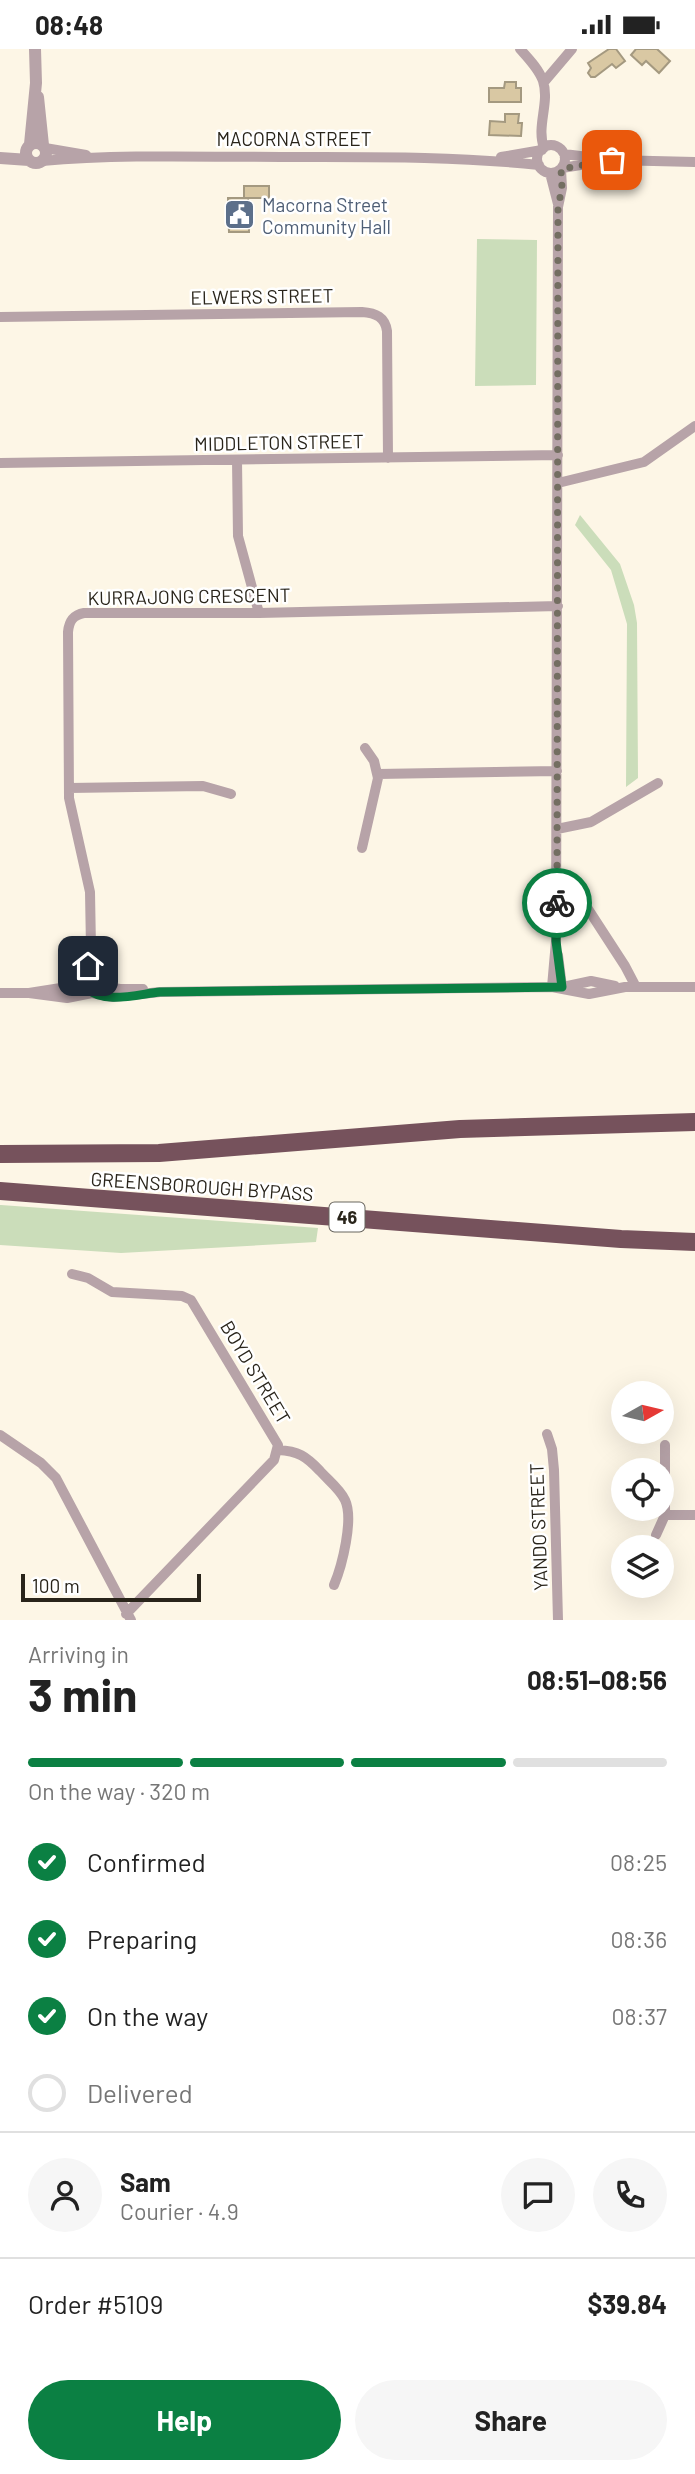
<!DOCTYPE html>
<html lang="en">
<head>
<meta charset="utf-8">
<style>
  body { margin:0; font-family:Barlow,sans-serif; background:#f6f6f6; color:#222; height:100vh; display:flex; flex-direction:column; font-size:26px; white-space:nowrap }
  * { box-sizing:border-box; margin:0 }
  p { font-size:23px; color:#767676 }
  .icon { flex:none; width:38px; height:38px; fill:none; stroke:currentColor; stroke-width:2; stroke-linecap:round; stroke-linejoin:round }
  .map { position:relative; height:1571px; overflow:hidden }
  .side { display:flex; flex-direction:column; background:#fff; flex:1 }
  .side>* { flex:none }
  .needle { width:46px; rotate:82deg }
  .controls { position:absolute; left:611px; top:1332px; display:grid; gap:14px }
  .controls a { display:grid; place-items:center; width:63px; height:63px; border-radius:50%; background:#fff; box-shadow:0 7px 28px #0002; font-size:35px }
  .scale { position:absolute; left:21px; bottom:18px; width:180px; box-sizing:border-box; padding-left:7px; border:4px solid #29241a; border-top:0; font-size:19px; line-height:24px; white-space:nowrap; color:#29241a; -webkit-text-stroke:5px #fff; paint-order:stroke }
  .pin { position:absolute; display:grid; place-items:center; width:60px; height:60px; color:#fff; margin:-30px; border-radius:14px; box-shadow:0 4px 10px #0006 }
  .courier { position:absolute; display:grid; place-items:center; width:70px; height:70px; margin:-35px; border:5px solid #0b8043; border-radius:50%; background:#fff; color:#222; box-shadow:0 2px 9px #0007 }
  .headline em { font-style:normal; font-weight:700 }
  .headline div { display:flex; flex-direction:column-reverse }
  .headline { display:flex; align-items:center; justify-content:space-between; height:119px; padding:0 28px }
  h1 { font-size:46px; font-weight:700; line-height:52px }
  .bar { display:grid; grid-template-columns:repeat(4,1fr); gap:10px 7px; align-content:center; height:84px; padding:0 28px }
  .bar i { height:9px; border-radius:5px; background:#e0e0e0 }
  .bar .selected { background:#0b8043 }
  .bar p { grid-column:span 4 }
  .line { display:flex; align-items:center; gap:18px; padding:0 28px; border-top:2px solid #e0e0e0 }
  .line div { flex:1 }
  .round { display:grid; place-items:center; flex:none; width:74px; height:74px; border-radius:37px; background:#f6f6f6 }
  ol { padding:0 28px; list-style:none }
  li { display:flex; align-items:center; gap:21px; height:77px }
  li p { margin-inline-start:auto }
  li .icon { padding:7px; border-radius:50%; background:#0b8043; color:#fff; stroke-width:4 }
  li:last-child { color:#767676 }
  li i { width:38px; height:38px; border:4px solid #e0e0e0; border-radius:50% }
  .cta { display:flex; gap:14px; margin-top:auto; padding:14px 28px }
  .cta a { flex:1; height:80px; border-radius:42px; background:#0b8043; color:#fff; font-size:28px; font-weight:700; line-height:80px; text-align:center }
  .cta a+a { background:#f6f6f6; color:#222 }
  .status { display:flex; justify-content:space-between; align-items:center; height:49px; padding:0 35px; background:#fff; direction:ltr }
  .status svg { height:19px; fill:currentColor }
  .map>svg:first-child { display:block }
  .green { fill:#cbddba }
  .building { fill:#d9c8a3; stroke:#a49980; stroke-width:2 }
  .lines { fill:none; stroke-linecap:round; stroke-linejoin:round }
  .minor { stroke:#b7a3a8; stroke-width:10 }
  .tertiary { stroke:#b7a3a8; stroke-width:12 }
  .trunk { stroke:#76525c; stroke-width:18 }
  .done { stroke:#736e61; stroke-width:7; stroke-dasharray:0 12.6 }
  .route { stroke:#0b8043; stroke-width:9 }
  .labels { text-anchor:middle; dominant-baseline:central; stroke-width:5; stroke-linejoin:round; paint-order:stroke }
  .shield { fill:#fff; stroke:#69665f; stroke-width:2 }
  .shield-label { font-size:18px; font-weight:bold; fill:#29241a }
  .street-label { font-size:19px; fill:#29241a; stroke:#fff }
  .service-label { font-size:19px; fill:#4e5e75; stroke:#fff; text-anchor:start }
</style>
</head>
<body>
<div class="status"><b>08:48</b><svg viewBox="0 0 49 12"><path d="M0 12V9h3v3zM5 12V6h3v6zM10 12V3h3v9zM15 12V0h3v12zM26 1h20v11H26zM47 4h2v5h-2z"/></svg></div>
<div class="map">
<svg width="695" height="1571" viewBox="0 0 695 1571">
  <rect width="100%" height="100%" fill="#fdf6e6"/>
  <!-- green -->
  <path class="green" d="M477 190 537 191 536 336 475 337Z
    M580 466 620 515 634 556 637 574 638 729 626 738 627 575 611 521 575 476Z
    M0 1156H1L318 1179 316 1193 121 1204 0 1196Z"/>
  <!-- building -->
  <path class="building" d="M609 0H616L625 12 616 19 612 15 595 28H591L588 24 591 19 588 14Z
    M636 0H657L670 12 659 24 646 12 642 16 631 6Z
    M505 33H516V39H521V53H489V39H504Z
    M505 65H519L518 74H522L521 87 489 86 490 72 505 73Z
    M244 137H269V149H244Z
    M228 149H248L249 183H229Z"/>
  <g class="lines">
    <!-- minor -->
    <path class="minor" d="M520 0C528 9 539 20 543 32 550 54 536 77 544 99
      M544 33 572 0
      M537 110a14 14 0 1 1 28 0a14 14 0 1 1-28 0Z
      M45 99 86 106
      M564 105 612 111 695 113
      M501 108 542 101
      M42 112C123 105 206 108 288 108 371 108 455 107 539 116
      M562 119 599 113
      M550 124 558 155
      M0 268 362 263C376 264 385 268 387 282L388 409
      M237 411 238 487 259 564
      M0 414 558 406
      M558 434 644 413 695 377
      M378 725 557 722
      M69 739 203 737 231 745
      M557 780 591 773 658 734
      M362 799 378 729 374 712 365 699
      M557 828 568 833 575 840 625 917 636 938
      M558 906 562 938
      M552 938 556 892 558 158 562 139 561 120
      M563 938 591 932 615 937
      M0 944H29L86 935 120 940H143
      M29 944 67 949 92 944 113 948 160 943 552 938 589 945 625 938H695
      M92 944 86 935 91 899 90 843 69 749 68 583C69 572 73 566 84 564H259L558 557
      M72 1225 88 1229 112 1243 182 1247 191 1251 278 1396 274 1411 126 1565
      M547 1385 552 1400 554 1421 558 1571
      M0 1386 41 1414 56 1429 131 1571
      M665 1396V1466H695
      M278 1401C298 1402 306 1407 320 1422 328 1431 340 1440 345 1451 354 1470 342 1517 334 1536
      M656 1486 665 1466"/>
    <!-- tertiary -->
    <path class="tertiary" d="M38 48 43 96
      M26 104a10 10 0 1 1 20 0a10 10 0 1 1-20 0Z
      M30 95 36 34 35 0
      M0 109 29 111"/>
    <!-- trunk -->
    <path class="trunk" d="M0 1105 159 1104 460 1080 695 1073
      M0 1142 621 1190 695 1193"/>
  </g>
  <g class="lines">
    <!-- done -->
    <path class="done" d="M557 854 558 158 562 139 561 120 612 111"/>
    <!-- route -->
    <path class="route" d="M88 917 87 939C103 956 139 945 160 943L562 938 556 892 557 854"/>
  </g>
  <!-- icons -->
  <defs>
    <symbol id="civic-square" viewBox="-11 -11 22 22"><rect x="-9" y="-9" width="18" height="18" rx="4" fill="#5c6f8a" stroke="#fff"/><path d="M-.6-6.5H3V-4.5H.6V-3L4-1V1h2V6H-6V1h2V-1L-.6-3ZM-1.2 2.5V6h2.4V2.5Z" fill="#fff"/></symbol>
  </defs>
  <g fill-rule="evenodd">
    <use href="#civic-square" x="222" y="148" width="35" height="35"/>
  </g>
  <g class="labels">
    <!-- shield labels -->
    <rect class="shield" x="329.5" y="1153.5" width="35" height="29" rx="5"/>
    <g class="shield-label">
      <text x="347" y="1168">46</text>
    </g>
    <!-- street labels -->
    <g class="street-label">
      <text x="294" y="89">MACORNA STREET</text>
      <text transform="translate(262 247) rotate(-1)">ELWERS STREET</text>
      <text transform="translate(279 393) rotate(-1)">MIDDLETON STREET</text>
      <text transform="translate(189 547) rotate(-1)">KURRAJONG CRESCENT</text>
      <text transform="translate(202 1137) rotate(4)">GREENSBOROUGH BYPASS</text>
      <text transform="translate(256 1323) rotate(59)">BOYD STREET</text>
      <text transform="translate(538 1478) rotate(-92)">YANDO STREET</text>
    </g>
    <!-- service labels -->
    <g class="service-label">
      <text x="262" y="155">Macorna Street<tspan x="262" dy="22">Community Hall</tspan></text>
    </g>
  </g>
</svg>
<div class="controls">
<a><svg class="needle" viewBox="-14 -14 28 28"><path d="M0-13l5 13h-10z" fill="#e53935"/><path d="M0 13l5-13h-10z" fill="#767676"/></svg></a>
<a><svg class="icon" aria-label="locate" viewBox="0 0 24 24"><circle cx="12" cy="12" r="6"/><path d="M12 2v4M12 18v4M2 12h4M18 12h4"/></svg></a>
<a><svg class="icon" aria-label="layers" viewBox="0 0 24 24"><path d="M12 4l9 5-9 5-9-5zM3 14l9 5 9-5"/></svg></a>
</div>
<div class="scale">100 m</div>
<div class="pin" style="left:612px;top:111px;background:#ea580c"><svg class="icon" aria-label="bag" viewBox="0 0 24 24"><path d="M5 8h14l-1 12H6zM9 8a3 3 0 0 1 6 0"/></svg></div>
<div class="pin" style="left:88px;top:917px;background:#1f2937"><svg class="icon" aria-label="home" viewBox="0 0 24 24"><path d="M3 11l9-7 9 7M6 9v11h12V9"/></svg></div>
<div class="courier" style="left:557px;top:854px"><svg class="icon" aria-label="bike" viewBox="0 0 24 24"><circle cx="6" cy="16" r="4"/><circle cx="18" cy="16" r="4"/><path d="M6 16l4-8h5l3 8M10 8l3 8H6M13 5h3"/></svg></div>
</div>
<section class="side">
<div class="headline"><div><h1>3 min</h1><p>Arriving in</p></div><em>08:51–08:56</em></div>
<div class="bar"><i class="selected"></i><i class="selected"></i><i class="selected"></i><i></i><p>On the way · 320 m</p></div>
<ol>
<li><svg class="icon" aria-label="check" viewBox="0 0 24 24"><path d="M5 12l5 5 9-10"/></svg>Confirmed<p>08:25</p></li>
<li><svg class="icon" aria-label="check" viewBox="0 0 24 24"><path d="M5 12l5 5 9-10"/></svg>Preparing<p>08:36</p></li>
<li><svg class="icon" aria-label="check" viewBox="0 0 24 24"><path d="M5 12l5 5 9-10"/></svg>On the way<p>08:37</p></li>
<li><i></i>Delivered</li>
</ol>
<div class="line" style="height:126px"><a class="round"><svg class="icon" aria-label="person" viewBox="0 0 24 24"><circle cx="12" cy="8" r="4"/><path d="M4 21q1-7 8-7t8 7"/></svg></a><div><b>Sam</b><p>Courier · 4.9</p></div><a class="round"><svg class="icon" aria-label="chat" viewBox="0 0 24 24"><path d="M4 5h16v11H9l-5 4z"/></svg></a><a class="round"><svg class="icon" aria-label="phone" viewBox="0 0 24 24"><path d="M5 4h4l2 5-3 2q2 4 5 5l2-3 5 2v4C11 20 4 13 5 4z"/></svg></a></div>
<div class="line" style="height:91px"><div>Order #5109</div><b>$39.84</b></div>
<div class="cta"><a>Help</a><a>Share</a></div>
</section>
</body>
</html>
